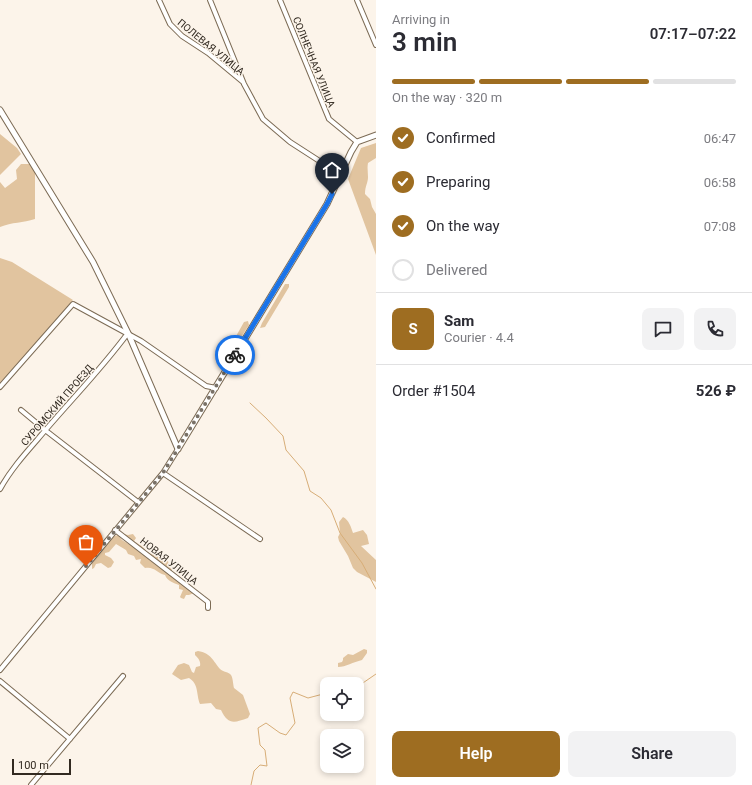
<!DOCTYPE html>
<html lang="en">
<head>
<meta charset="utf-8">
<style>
  body { margin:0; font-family:Roboto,sans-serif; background:#f2f2f3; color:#2b2b33; height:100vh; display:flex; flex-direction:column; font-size:15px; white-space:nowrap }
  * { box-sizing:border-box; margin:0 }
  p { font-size:13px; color:#7c7c81 }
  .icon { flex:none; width:22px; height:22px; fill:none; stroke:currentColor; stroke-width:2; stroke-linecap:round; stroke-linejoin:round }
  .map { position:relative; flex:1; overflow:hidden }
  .drawer { display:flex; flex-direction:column; background:#fff; width:376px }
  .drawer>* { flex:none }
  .controls { position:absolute; left:320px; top:677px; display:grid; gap:8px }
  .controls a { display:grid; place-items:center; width:44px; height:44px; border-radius:8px; background:#fff; box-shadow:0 2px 6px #0003; font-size:20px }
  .scale { position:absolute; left:12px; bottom:10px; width:59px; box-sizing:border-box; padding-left:4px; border:2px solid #322a21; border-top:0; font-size:11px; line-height:14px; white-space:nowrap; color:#322a21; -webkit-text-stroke:3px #fcf4ea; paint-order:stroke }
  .pin { position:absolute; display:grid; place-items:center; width:34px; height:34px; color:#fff; margin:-41px -17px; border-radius:50% 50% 50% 0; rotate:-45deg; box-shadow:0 0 4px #0007 }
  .pin .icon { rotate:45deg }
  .courier { position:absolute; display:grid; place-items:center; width:40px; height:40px; margin:-20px; border:3px solid #1a73e8; border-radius:50%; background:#fff; color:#222; box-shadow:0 1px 5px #0007 }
  .overview em { font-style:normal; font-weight:600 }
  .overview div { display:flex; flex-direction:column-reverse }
  .overview { display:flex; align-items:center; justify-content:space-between; height:68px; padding:0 16px }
  h1 { font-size:26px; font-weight:600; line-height:30px }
  .bar { display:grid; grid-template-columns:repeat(4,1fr); gap:6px 4px; align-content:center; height:48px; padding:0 16px }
  .bar i { height:5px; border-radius:3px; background:#e1e1e2 }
  .bar .active { background:#9e6d21 }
  .bar p { grid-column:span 4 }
  .line { display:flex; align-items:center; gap:10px; padding:0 16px; border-top:1px solid #e1e1e2 }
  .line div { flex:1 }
  .round { display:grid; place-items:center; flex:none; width:42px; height:42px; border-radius:8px; background:#f2f2f3 }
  ol { padding:0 16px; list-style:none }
  li { display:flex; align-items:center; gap:12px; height:44px }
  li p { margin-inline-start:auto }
  li .icon { padding:4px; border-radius:50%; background:#9e6d21; color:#fff; stroke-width:4 }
  li:last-child { color:#7c7c81 }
  li i { width:22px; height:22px; border:2px solid #e1e1e2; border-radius:50% }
  .button { display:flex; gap:8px; margin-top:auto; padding:8px 16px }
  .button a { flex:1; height:46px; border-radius:8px; background:#9e6d21; color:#fff; font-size:16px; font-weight:600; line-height:46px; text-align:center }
  .button a+a { background:#f2f2f3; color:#2b2b33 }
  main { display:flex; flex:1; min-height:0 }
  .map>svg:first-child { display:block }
  .green { fill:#e1c49f }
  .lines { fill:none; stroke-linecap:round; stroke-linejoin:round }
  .stream { stroke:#d7ad77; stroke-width:1 }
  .minor-casing { stroke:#7c6b55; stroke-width:6 }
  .tertiary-casing { stroke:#7c6b55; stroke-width:7 }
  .minor { stroke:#fff; stroke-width:4 }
  .tertiary { stroke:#fff; stroke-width:5 }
  .done { stroke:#797167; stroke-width:4; stroke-dasharray:0 7.2 }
  .route { stroke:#1a73e8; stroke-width:5 }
  .labels { text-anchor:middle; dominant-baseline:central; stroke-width:3; stroke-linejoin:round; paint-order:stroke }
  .street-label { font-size:10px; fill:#322a21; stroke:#fcf4ea }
</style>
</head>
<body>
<main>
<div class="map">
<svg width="376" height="785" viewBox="0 0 376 785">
  <rect width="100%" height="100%" fill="#fcf4ea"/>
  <!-- green -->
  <path class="green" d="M0 134 17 148 21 154 0 175Z
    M376 143V158L368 163C367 168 368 172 368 177 368 183 365 186 365 194L370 199 372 207 376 214V255L348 179 361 148Z
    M21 164H31L35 172V219C23 223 12 222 0 227V182L5 188 17 179 16 170Z
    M0 258 12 262 73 300 0 384Z
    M285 284H289V287L265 327 260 328 262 323Z
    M248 321 249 325 229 356 227 357 226 354 244 322Z
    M343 517C349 520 351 527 353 533L363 530 367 535 369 544 361 546 376 560V582L357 572 353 568 348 556 339 541 338 537 340 533 339 522Z
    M124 534 128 535 133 534 136 538 134 541 143 547 147 552 168 561 169 567 172 569V571L171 572 122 535Z
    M118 535 122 540 135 548 194 593 189 595H186L184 599 181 598 180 597 183 590 179 589V585C174 583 167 581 165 575 157 573 154 566 145 568L140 563 141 559 136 560 134 556 128 554 126 550 116 544 109 552 105 553V555L111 558 114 562 111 567 108 568 101 563 96 564 94 568 92 569V563L112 537Z
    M364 649 367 650V653L362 660C353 662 346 667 338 667V663L342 662 343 660V658L348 654 353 655Z
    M198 651C211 653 213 661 220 669 223 672 229 672 231 675 233 678 233 684 234 688L243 695 250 714 248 718C234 723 228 725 221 710L216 709 211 703 200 704C196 694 199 684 189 678L181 680 172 674 178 665 184 663 189 665 192 672 194 673 196 667 200 666C201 661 198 658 195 655V652Z"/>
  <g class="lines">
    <!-- stream -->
    <path class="stream" d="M250 403 266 418 283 436 286 450 304 471 310 491 321 498 331 510 340 533 362 563 376 589
      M357 687 376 674
      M251 785 254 771 260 765 267 766 265 750 260 745 258 728 266 723 280 733 286 735 295 723 290 698 293 692 308 698 327 693"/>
    <defs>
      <path id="minor" d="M159 0 170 24 182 36 208 53 243 82
        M210 0 244 84 263 119 290 142 321 162 344 169
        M280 0 329 119 357 142
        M357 0 376 45
        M0 387 73 304 141 341 206 386 216 388
        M21 410 45 430 138 502
        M163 473 260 539
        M0 489C10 471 23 456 37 440 67 404 100 371 128 333
        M115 530 208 602V608
        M0 670 163 473 178 449
        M0 681 70 739
        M31 785 123 676"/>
      <path id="tertiary" d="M0 110 93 262 128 333 178 449
        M178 449 327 204 351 152 357 142 376 135"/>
    </defs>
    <!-- minor casing -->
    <use href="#minor" class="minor-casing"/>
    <!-- tertiary casing -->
    <use href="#tertiary" class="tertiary-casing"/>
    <!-- minor -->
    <use href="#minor" class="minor"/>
    <!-- tertiary -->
    <use href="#tertiary" class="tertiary"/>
  </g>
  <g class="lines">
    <!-- done -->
    <path class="done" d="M86 566 163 473 235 355"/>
    <!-- route -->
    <path class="route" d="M235 355 327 204 332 194"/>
  </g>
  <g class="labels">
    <!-- street labels -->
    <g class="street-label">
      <text transform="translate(211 47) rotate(39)">ПОЛЕВАЯ УЛИЦА</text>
      <text transform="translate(314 62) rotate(68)">СОЛНЕЧНАЯ УЛИЦА</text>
      <text transform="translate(57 405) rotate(-49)">СУРОМСКИЙ ПРОЕЗД</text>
      <text transform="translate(169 561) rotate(38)">НОВАЯ УЛИЦА</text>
    </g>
  </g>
</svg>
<div class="controls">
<a><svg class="icon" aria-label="locate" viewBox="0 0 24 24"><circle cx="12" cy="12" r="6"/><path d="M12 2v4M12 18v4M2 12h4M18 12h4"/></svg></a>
<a><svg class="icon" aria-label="layers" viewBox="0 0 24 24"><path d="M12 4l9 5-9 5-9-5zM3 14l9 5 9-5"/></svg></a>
</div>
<div class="scale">100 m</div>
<div class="pin" style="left:86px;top:566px;background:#ea580c"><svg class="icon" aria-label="bag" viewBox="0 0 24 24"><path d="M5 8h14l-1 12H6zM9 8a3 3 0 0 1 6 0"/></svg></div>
<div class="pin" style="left:332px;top:194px;background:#1f2937"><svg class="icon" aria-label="home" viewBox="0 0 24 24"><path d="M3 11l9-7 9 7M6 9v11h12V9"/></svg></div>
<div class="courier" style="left:235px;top:355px"><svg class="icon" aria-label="bike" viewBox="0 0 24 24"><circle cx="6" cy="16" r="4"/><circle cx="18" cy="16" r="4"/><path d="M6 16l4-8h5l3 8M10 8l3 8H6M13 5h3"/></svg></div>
</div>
<section class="drawer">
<div class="overview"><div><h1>3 min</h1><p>Arriving in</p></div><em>07:17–07:22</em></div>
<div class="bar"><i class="active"></i><i class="active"></i><i class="active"></i><i></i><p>On the way · 320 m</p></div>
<ol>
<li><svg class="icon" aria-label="check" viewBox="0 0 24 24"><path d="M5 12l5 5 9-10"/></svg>Confirmed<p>06:47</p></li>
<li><svg class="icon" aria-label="check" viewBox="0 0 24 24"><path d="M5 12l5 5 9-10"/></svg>Preparing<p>06:58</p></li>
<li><svg class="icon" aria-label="check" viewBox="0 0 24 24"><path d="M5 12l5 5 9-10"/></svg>On the way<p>07:08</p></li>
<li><i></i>Delivered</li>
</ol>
<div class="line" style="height:72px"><b class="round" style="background:#9e6d21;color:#fff">S</b><div><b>Sam</b><p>Courier · 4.4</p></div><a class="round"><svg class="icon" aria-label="chat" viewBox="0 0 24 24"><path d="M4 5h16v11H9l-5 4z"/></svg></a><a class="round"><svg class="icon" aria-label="phone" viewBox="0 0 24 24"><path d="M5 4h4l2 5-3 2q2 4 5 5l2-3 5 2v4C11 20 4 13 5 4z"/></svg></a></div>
<div class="line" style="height:52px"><div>Order #1504</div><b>526 ₽</b></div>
<div class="button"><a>Help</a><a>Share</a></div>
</section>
</main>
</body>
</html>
